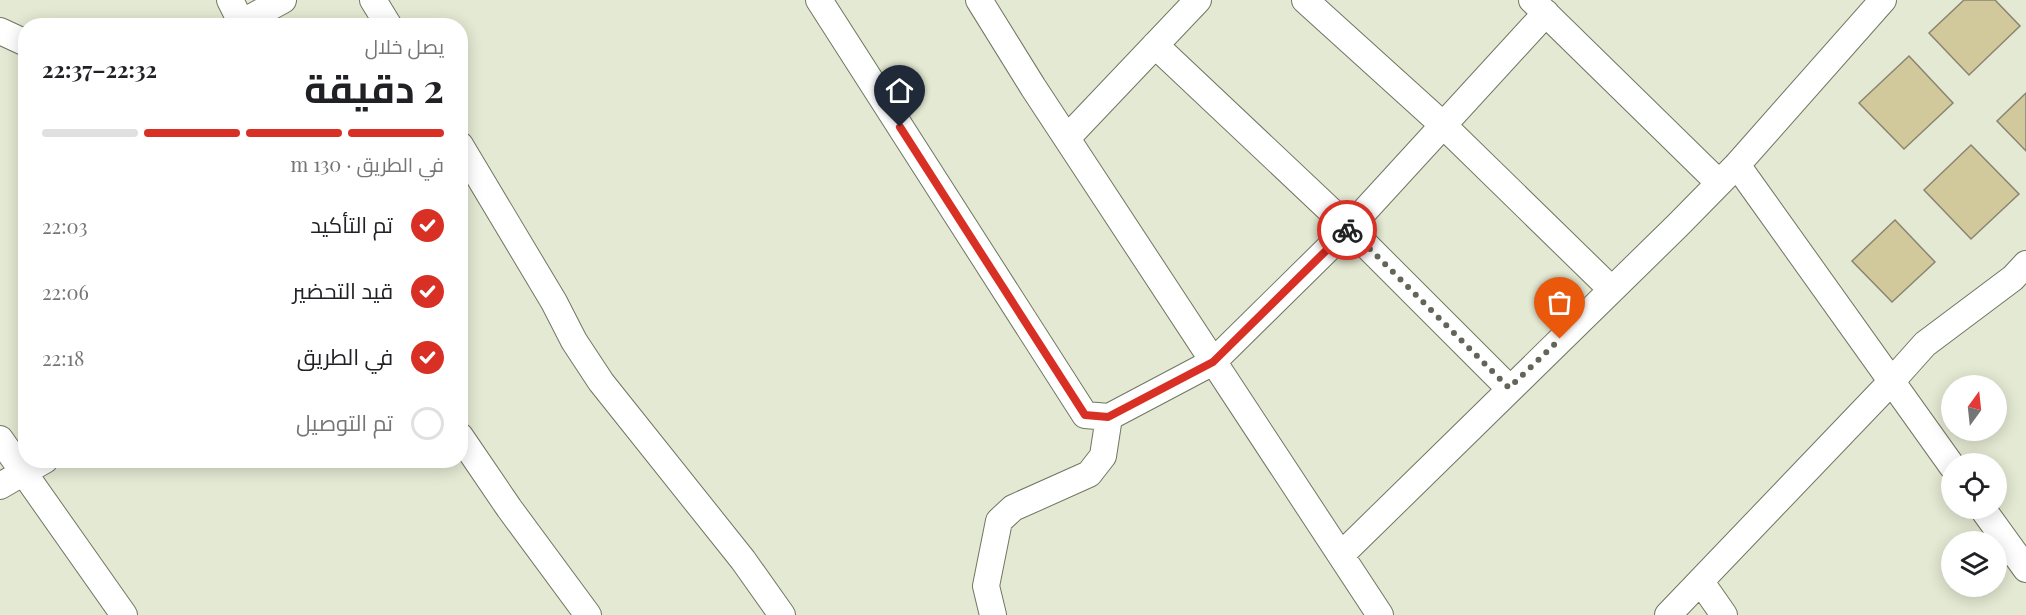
<!DOCTYPE html>
<html lang="ar">
<head>
<meta charset="utf-8">
<style>
  body { margin:0; font-family:"Playfair Display",Cairo,serif; background:#f2f2f2; color:#202124; direction:rtl; height:100vh; display:flex; flex-direction:column; font-size:22px; white-space:nowrap }
  * { box-sizing:border-box; margin:0 }
  p { font-size:20px; color:#757577 }
  .icon { flex:none; width:33px; height:33px; fill:none; stroke:currentColor; stroke-width:2; stroke-linecap:round; stroke-linejoin:round }
  .map { position:relative; flex:1; overflow:hidden; direction:ltr }
  .sheet { position:absolute; left:18px; top:18px; width:450px; height:450px; display:flex; flex-direction:column; background:#fff; border-radius:24px; box-shadow:0 3px 15px #0003; direction:rtl }
  .sheet>* { flex:none }
  .needle { width:39px; rotate:15deg }
  .tools { position:absolute; left:1941px; top:375px; display:grid; gap:12px }
  .tools a { display:grid; place-items:center; width:66px; height:66px; border-radius:50%; background:#fff; box-shadow:0 3px 15px #0003; font-size:30px }
  .pin { position:absolute; display:grid; place-items:center; width:51px; height:51px; color:#fff; margin:-62px -26px; border-radius:50% 50% 50% 0; rotate:-45deg; box-shadow:0 0 6px #0007 }
  .pin .icon { rotate:45deg }
  .courier { position:absolute; display:grid; place-items:center; width:60px; height:60px; margin:-30px; border:4px solid #d93025; border-radius:50%; background:#fff; color:#222; box-shadow:0 2px 8px #0007 }
  .summary em { font-style:normal; font-weight:700 }
  .summary div { display:flex; flex-direction:column-reverse }
  .summary { display:flex; align-items:center; justify-content:space-between; height:102px; padding:0 24px }
  h1 { font-size:39px; font-weight:700; line-height:45px }
  .bar { display:grid; grid-template-columns:repeat(4,1fr); gap:9px 6px; align-content:center; height:72px; padding:0 24px }
  .bar i { height:8px; border-radius:4px; background:#e0e0e0 }
  .bar .current { background:#d93025 }
  .bar p { grid-column:span 4 }
  ol { padding:0 24px; list-style:none }
  li { display:flex; align-items:center; gap:18px; height:66px }
  li p { margin-inline-start:auto }
  li .icon { padding:6px; border-radius:50%; background:#d93025; color:#fff; stroke-width:4 }
  li:last-child { color:#757577 }
  li i { width:33px; height:33px; border:3px solid #e0e0e0; border-radius:50% }
  .map>svg:first-child { display:block }
  .building { fill:#d1c89b; stroke:#898571; stroke-width:1.5 }
  .lines { fill:none; stroke-linecap:round; stroke-linejoin:round }
  .minor-casing { stroke:#717662; stroke-width:28 }
  .minor { stroke:#fff; stroke-width:26 }
  .done { stroke:#626558; stroke-width:6; stroke-dasharray:0 10.8 }
  .route { stroke:#d93025; stroke-width:8 }
</style>
</head>
<body>
<div class="map">
<svg width="2026" height="615" viewBox="0 0 2026 615">
  <rect width="100%" height="100%" fill="#e4e9d3"/>
  <!-- building -->
  <path class="building" d="M1964 0H1995L2020 26 1969 75 1929 33Z
    M1909 56 1953 103 1904 149 1859 103Z
    M2026 93V151L1997 121Z
    M1971 145 2019 194 1971 239 1924 190Z
    M1895 220 1935 262 1892 302 1852 261Z"/>
  <g class="lines">
    <defs>
      <path id="minor" d="M230 0 243 26
        M373 0 389 26
        M819 0 1085 415 1109 417 1213 362 1349 228 1546 13
        M979 0 1033 87 1380 615
        M1305 0 1443 125 1611 289
        M1532 0 1718 182
        M241 23 283 0
        M0 31 26 43
        M1155 45 1349 228 1509 388
        M1067 138 1198 0
        M460 145 554 302 574 341 601 382 743 560 782 615
        M1737 165 1952 466
        M460 436 509 508 588 615
        M0 439 124 615
        M0 486 45 460
        M1982 508 2026 569
        M1341 555 1678 225 1737 165 1883 0
        M1701 582 1724 615
        M993 615 986 586 999 521 1013 508 1089 474 1103 456 1109 417
        M1668 615 1891 382 1925 344 2013 278 2026 264"/>
    </defs>
    <!-- minor casing -->
    <use href="#minor" class="minor-casing"/>
    <!-- minor -->
    <use href="#minor" class="minor"/>
  </g>
  <g class="lines">
    <!-- done -->
    <path class="done" d="M1347 230 1349 228 1509 388 1560 339"/>
    <!-- route -->
    <path class="route" d="M900 127 1085 415 1108 417 1213 362 1347 230"/>
  </g>
</svg>
<div class="tools">
<a><svg class="needle" viewBox="-14 -14 28 28"><path d="M0-13l5 13h-10z" fill="#e53935"/><path d="M0 13l5-13h-10z" fill="#757577"/></svg></a>
<a><svg class="icon" aria-label="locate" viewBox="0 0 24 24"><circle cx="12" cy="12" r="6"/><path d="M12 2v4M12 18v4M2 12h4M18 12h4"/></svg></a>
<a><svg class="icon" aria-label="layers" viewBox="0 0 24 24"><path d="M12 4l9 5-9 5-9-5zM3 14l9 5 9-5"/></svg></a>
</div>
<div class="pin" style="left:1560px;top:339px;background:#ea580c"><svg class="icon" aria-label="bag" viewBox="0 0 24 24"><path d="M5 8h14l-1 12H6zM9 8a3 3 0 0 1 6 0"/></svg></div>
<div class="pin" style="left:900px;top:127px;background:#1f2937"><svg class="icon" aria-label="home" viewBox="0 0 24 24"><path d="M3 11l9-7 9 7M6 9v11h12V9"/></svg></div>
<div class="courier" style="left:1347px;top:230px"><svg class="icon" aria-label="bike" viewBox="0 0 24 24"><circle cx="6" cy="16" r="4"/><circle cx="18" cy="16" r="4"/><path d="M6 16l4-8h5l3 8M10 8l3 8H6M13 5h3"/></svg></div>
<section class="sheet">
<div class="summary"><div><h1>2 دقيقة</h1><p>يصل خلال</p></div><em>22:32–22:37</em></div>
<div class="bar"><i class="current"></i><i class="current"></i><i class="current"></i><i></i><p>في الطريق · 130 m</p></div>
<ol>
<li><svg class="icon" aria-label="check" viewBox="0 0 24 24"><path d="M5 12l5 5 9-10"/></svg>تم التأكيد<p>22:03</p></li>
<li><svg class="icon" aria-label="check" viewBox="0 0 24 24"><path d="M5 12l5 5 9-10"/></svg>قيد التحضير<p>22:06</p></li>
<li><svg class="icon" aria-label="check" viewBox="0 0 24 24"><path d="M5 12l5 5 9-10"/></svg>في الطريق<p>22:18</p></li>
<li><i></i>تم التوصيل</li>
</ol>
</section>
</div>
</body>
</html>
